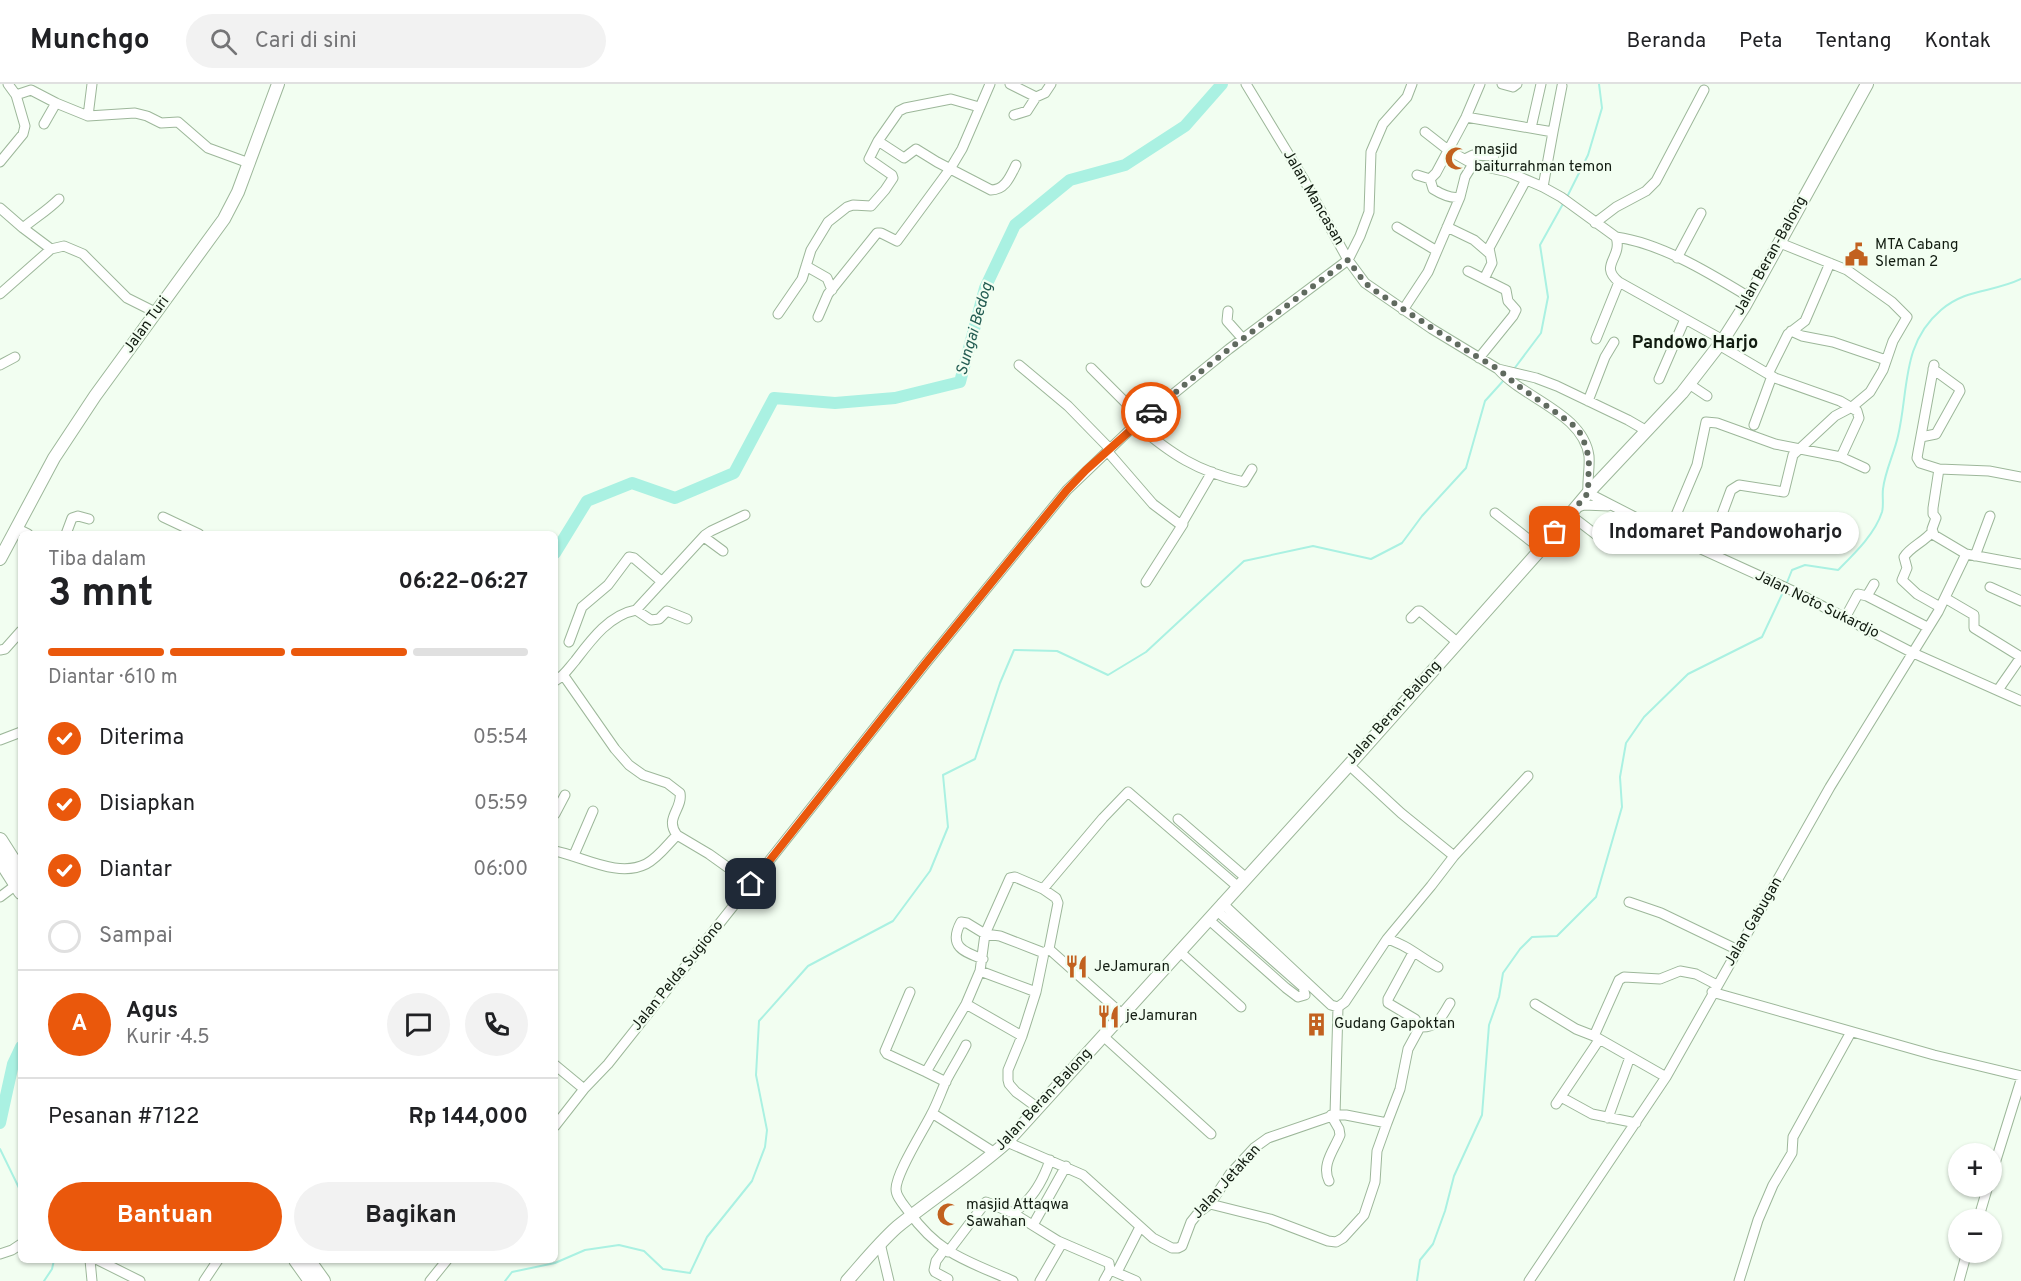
<!DOCTYPE html>
<html lang="id">
<head>
<meta charset="utf-8">
<style>
  body { margin:0; font-family:Overpass,sans-serif; background:#f2f2f2; color:#202124; height:100vh; display:flex; flex-direction:column; font-size:22px; white-space:nowrap }
  * { box-sizing:border-box; margin:0 }
  p { font-size:20px; color:#757577 }
  .icon { flex:none; width:33px; height:33px; fill:none; stroke:currentColor; stroke-width:2; stroke-linecap:round; stroke-linejoin:round }
  .map { position:relative; flex:1; overflow:hidden }
  .panel { position:absolute; left:18px; top:447px; width:540px; height:732px; display:flex; flex-direction:column; background:#fff; border-radius:9px; box-shadow:0 2px 4px #0004 }
  .panel>* { flex:none }
  .fabs { position:absolute; left:1948px; top:1059px; display:grid; gap:12px }
  .fabs a { display:grid; place-items:center; width:54px; height:54px; border-radius:50%; background:#fff; box-shadow:0 2px 4px #0004; font-size:30px }
  .pin { position:absolute; display:grid; place-items:center; width:51px; height:51px; color:#fff; margin:-26px; border-radius:12px; box-shadow:0 3px 9px #0006 }
  .courier { position:absolute; display:grid; place-items:center; width:60px; height:60px; margin:-30px; border:4px solid #ea580c; border-radius:50%; background:#fff; color:#222; box-shadow:0 2px 8px #0007 }
  .bubble { position:absolute; height:42px; border-radius:21px; background:#fff; box-shadow:0 2px 4px #0004; font-size:20px; font-weight:700; line-height:42px; text-align:center }
  .headline em { font-style:normal; font-weight:700 }
  .headline div { display:flex; flex-direction:column-reverse }
  .headline { display:flex; align-items:center; justify-content:space-between; height:102px; padding:0 30px }
  h1 { font-size:39px; font-weight:700; line-height:45px }
  .bar { display:grid; grid-template-columns:repeat(4,1fr); gap:9px 6px; align-content:center; height:72px; padding:0 30px }
  .bar i { height:8px; border-radius:4px; background:#e0e0e0 }
  .bar .current { background:#ea580c }
  .bar p { grid-column:span 4 }
  .line { display:flex; align-items:center; gap:15px; padding:0 30px; border-top:2px solid #e0e0e0 }
  .line div { flex:1 }
  .round { display:grid; place-items:center; flex:none; width:63px; height:63px; border-radius:32px; background:#f2f2f2 }
  ol { padding:0 30px; list-style:none }
  li { display:flex; align-items:center; gap:18px; height:66px }
  li p { margin-inline-start:auto }
  li .icon { padding:6px; border-radius:50%; background:#ea580c; color:#fff; stroke-width:4 }
  li:last-child { color:#757577 }
  li i { width:33px; height:33px; border:3px solid #e0e0e0; border-radius:50% }
  .cta { display:flex; gap:12px; margin-top:auto; padding:12px 30px }
  .cta a { flex:1; height:69px; border-radius:36px; background:#ea580c; color:#fff; font-size:24px; font-weight:700; line-height:69px; text-align:center }
  .cta a+a { background:#f2f2f2; color:#202124 }
  header { display:flex; align-items:center; gap:36px; box-sizing:border-box; height:84px; padding:0 30px; background:#fff; border-bottom:2px solid #e0e0e0 }
  header strong { font-size:28px }
  nav { display:flex; gap:33px; margin-inline-start:auto; font-size:21px }
  .search { width:420px; height:54px; background:#f2f2f2; display:flex; align-items:center; gap:15px; box-sizing:border-box; padding:0 21px; border-radius:33px; color:#757577; font-size:22px }
  .map>svg:first-child { display:block }
  .lines { fill:none; stroke-linecap:round; stroke-linejoin:round }
  .stream { stroke:#aaf1e2; stroke-width:2 }
  .river { stroke:#aaf1e2; stroke-width:12 }
  .minor-casing { stroke:#9db79a; stroke-width:11 }
  .major-casing { stroke:#9db79a; stroke-width:14 }
  .highway-casing { stroke:#9db79a; stroke-width:16 }
  .minor { stroke:#fff; stroke-width:9 }
  .major { stroke:#fff; stroke-width:12 }
  .highway { stroke:#fff; stroke-width:14 }
  .done { stroke:#606a5f; stroke-width:6; stroke-dasharray:0 10.8 }
  .route { stroke:#ea580c; stroke-width:8 }
  .labels { text-anchor:middle; dominant-baseline:central; stroke-width:4.5; stroke-linejoin:round; paint-order:stroke }
  .poi-label { font-size:15px; fill:#111b10; stroke:#f2fef1; text-anchor:start }
  .street-label { font-size:15px; fill:#111b10; stroke:#f2fef1 }
  .water-label { font-size:16px; font-style:italic; fill:#245d53; stroke:#f2fef1 }
  .quarter-label { font-size:18px; font-weight:bold; fill:#111b10; stroke:#f2fef1 }
</style>
</head>
<body>
<header>
<strong>Munchgo</strong>
<div class="search"><svg class="icon" aria-label="search" viewBox="0 0 24 24"><circle cx="10" cy="10" r="6"/><path d="M15 15l6 6"/></svg>Cari di sini</div>
<nav><a>Beranda</a><a>Peta</a><a>Tentang</a><a>Kontak</a></nav>
</header>
<div class="map">
<svg width="2021" height="1197" viewBox="0 0 2021 1197">
  <rect width="100%" height="100%" fill="#f2fef1"/>
  <g class="lines">
    <!-- stream -->
    <path class="stream" d="M1567 113 1588 71 1602 24 1599 0
      M1514 285 1541 249 1548 213 1540 161 1564 118
      M1786 501 1792 486 1805 481 1838 486C1854 470 1875 450 1882 428 1884 421 1882 412 1883 405 1885 387 1894 370 1898 352 1909 306 1901 260 1941 226 1967 204 1992 209 2021 195
      M0 1065 21 1108
      M44 1197 52 1185 54 1176
      M505 1197 512 1188 555 1179 585 1166 619 1161 644 1167 663 1185 690 1189 707 1153 752 1097 765 1063 767 1046 756 991 759 937 808 882 893 837 930 787 948 743 943 691 975 675 1000 599 1014 566 1057 567 1108 591 1146 568 1244 477 1313 462 1371 475 1402 459 1422 432 1466 384 1485 317 1504 296
      M1417 1197 1420 1176 1433 1160 1445 1127 1454 1092 1482 1031 1489 941 1499 913 1503 889 1520 865 1532 853 1557 852 1596 813 1622 723 1620 693 1626 659 1644 633 1688 590 1762 553 1784 506"/>
    <!-- river -->
    <path class="river" d="M555 469 587 417 632 399 675 414 734 389 774 314 835 319 895 314 960 298 985 204 1015 141 1070 96 1125 81 1185 42 1222 0
      M0 1039 13 980 21 963"/>
    <defs>
      <path id="minor" d="M1010 0 1036 13 1045 9 1051 0
        M1246 0 1303 94 1348 176 1365 199 1432 245 1498 285 1536 294 1557 302 1628 336 1647 347
        M1502 0 1513 3 1517 0
        M16 11 31 6 56 19 88 32 135 29 147 32 161 39 178 38 208 64 249 79
        M1014 31 1027 27 1036 13
        M88 32 92 0
        M1466 33 1553 48 1562 2
        M44 40 56 19
        M1531 44 1541 0
        M878 57 899 27 905 24 951 15 979 23
        M1465 75 1473 71 1494 72
        M0 78 23 50 25 42 16 11 8 0
        M1473 80 1508 88 1543 103 1561 113 1616 153C1623 174 1598 181 1619 198L1723 256
        M1417 91 1430 95 1436 89 1466 33 1480 0
        M1430 95 1433 105C1441 110 1451 115 1460 113
        M1543 103 1553 48
        M0 124 23 144 51 165
        M1595 139 1616 123 1646 107 1656 97 1704 6
        M1397 143 1437 167
        M1447 143 1474 156 1489 169
        M23 144C35 134 48 126 59 115
        M1616 153C1661 159 1711 190 1749 213
        M1677 174 1701 129
        M806 182 827 194 832 206
        M1468 187 1484 195 1492 179 1489 164 1526 96
        M0 210 51 165 64 162 83 170 127 214 157 229
        M1403 226 1428 188 1460 113 1465 93 1473 80 1448 66 1425 48
        M1228 227 1227 237 1243 255
        M778 230 802 195 811 166 828 138 847 123 853 121 871 122 885 106 893 94 892 91 869 75 878 57 904 74 916 65 937 78 991 106C1005 106 1010 93 1016 81
        M818 233 828 210 877 149H881L897 157 950 85 962 65 990 0
        M1791 247 1802 252 1833 258 1886 276
        M1596 255 1619 198
        M1719 261 1775 294 1840 317 1857 327 1859 334 1841 373
        M1479 274 1513 232 1516 226 1508 217 1506 206 1484 195
        M0 281 15 273
        M1019 281 1068 322 1110 365
        M1934 281 1918 368 1917 374 1920 379 1939 385 1989 387 2021 393
        M1091 284 1142 335
        M1498 285C1524 315 1583 329 1589 372 1590 384 1587 397 1588 409L1668 450 1793 507 1911 568 2021 617
        M1768 290 1788 250 1805 237 1830 179
        M1659 295 1685 235
        M1689 300 1707 312
        M1588 317 1605 273 1614 258
        M1136 340C1171 370 1198 388 1244 398L1252 385
        M1754 341 1772 292
        M1921 353 1936 350 1960 307 1959 304 1933 285
        M1108 368 1153 420 1181 441 1212 388
        M1939 385 1933 424V430L1936 434 1932 445 1934 451 1966 470 2021 480
        M1575 424 1584 421 1608 422
        M1495 429 1541 465
        M1569 430 1603 456
        M163 433 199 450
        M16 444 28 450
        M1932 448C1924 458 1910 463 1904 473L1907 484 1902 496 1917 510 1940 523
        M66 450 72 434 78 432 89 435
        M1668 450 1697 381 1706 338 1717 339 1775 360 1841 373 1865 384
        M704 453 723 467
        M1708 468 1731 406 1739 401 1784 408 1793 371 1835 332 1852 323 1870 308 1883 286 1893 257 1907 233 1892 218 1847 186 1780 159
        M1975 472 1990 432
        M1146 498 1183 440
        M1874 500 1867 512 1927 543
        M1990 503 2021 517
        M1945 514 1974 531V544L2021 573
        M636 526 651 536 659 535 667 527 687 535
        M1411 534 1418 527H1420L1457 558
        M1845 534 1858 510 1867 512
        M569 558 582 523 608 501 629 473 634 474 661 497
        M0 566 5 565 21 547
        M564 592 615 665 629 681 643 691 667 699 680 709C683 725 664 734 677 751
        M555 597C564 592 568 585 575 577 591 556 609 531 636 526L705 451 711 447 745 431
        M1998 606 2021 573
        M0 656 21 648
        M1349 681 1401 729 1454 772 1528 692
        M555 730 565 711
        M1178 735 1245 793
        M555 767C584 773 618 794 646 780 658 774 668 760 677 751L709 770 751 800
        M574 771 593 727
        M0 813 16 801
        M1629 818 1661 829 1738 866
        M1222 819 1331 921 1338 923
        M1208 835 1286 904 1298 913 1305 911 1303 903 1216 826
        M1387 855 1431 802 1454 772
        M1049 865 1122 930
        M1179 867 1241 923
        M983 875C963 868 948 862 961 838L967 839 985 850 1000 852 1044 869 1049 865 1058 819 1056 814 1043 805
        M980 887 1036 908 1022 952 1008 986V996L1009 1000 1016 1008 1038 1024
        M910 908 885 967 887 970 926 988
        M1036 908 1044 869
        M1712 908 1934 971 2021 992
        M966 920 1022 952
        M1535 920 1576 945 1594 952
        M1338 923 1345 918 1387 855C1406 860 1421 874 1438 883
        M1420 943C1438 944 1441 933 1450 919
        M1103 952 1211 1050
        M966 961C960 973 952 985 946 997 941 1008 937 1020 931 1031 923 1047 896 1089 896 1105 896 1113 904 1121 909 1128 940 1171 968 1177 1013 1197
        M555 981 584 1005
        M1666 993 1594 952 1619 896 1624 893 1660 895 1680 887 1696 890 1717 901
        M946 998 926 988 966 920 980 887 985 850 1010 794 1015 793 1043 805 1103 734 1128 708 1237 802
        M1561 1013 1592 1030 1636 1039
        M1556 1020 1599 956
        M932 1029 995 1069
        M1335 1031 1338 923
        M1608 1034 1630 973
        M555 1042 584 1005 608 980 926 579 1067 406 1136 340 1229 265 1348 176 1360 152 1369 128 1371 68 1383 40 1407 13 1412 0
        M1007 1058 1083 1091 1153 1154 1172 1164H1178L1182 1162 1191 1138 1199 1128 1210 1120 1230 1090 1254 1064 1268 1054 1335 1031H1346L1387 1039 1400 1005 1408 965 1420 943 1415 935 1388 919V915L1413 869
        M1992 1089 2021 996
        M1329 1097C1321 1081 1334 1066 1340 1051L1339 1045 1331 1031
        M1210 1120 1270 1135 1328 1157 1336 1158 1343 1154 1364 1131 1375 1098 1377 1067 1387 1039
        M1013 1129 1058 1157 1109 1179 1110 1186 1104 1197
        M1978 1136 1988 1102
        M1033 1141 1066 1082
        M880 1159 889 1197
        M944 1166 936 1177 934 1186 935 1188 948 1195
        M948 1168 986 1118 1013 1129C1031 1117 1043 1097 1050 1076
        M0 1170 12 1166 21 1160
        M90 1176 92 1197
        M98 1176 140 1197
        M1113 1187 1136 1197
        M1117 1188 1140 1143
        M204 1197 218 1176
        M430 1197 447 1176
        M1040 1197 1062 1159
        M1529 1197 1666 993 1830 703 1938 528 1966 470
        M1739 1197 1758 1136 1773 1101 1792 1069 1793 1053 1851 948
        M1959 1197 1967 1168"/>
      <path id="major" d="M0 475 54 374 95 312 224 135 238 108 278 0
        M847 1197C863 1179 879 1159 897 1143 933 1114 972 1089 1007 1058L1349 681 1541 465 1588 409 1682 309 1723 256 1744 223 1867 0"/>
      <path id="highway" d="M0 756 21 789
        M0 775 21 808
        M296 1176 311 1197
        M308 1176 323 1197"/>
    </defs>
    <!-- minor casing -->
    <use href="#minor" class="minor-casing"/>
    <!-- major casing -->
    <use href="#major" class="major-casing"/>
    <!-- highway casing -->
    <use href="#highway" class="highway-casing"/>
    <!-- minor -->
    <use href="#minor" class="minor"/>
    <!-- major -->
    <use href="#major" class="major"/>
    <!-- highway -->
    <use href="#highway" class="highway"/>
  </g>
  <g class="lines">
    <!-- done -->
    <path class="done" d="M1151 328 1229 265 1348 176 1365 199 1377 208 1469 268 1498 285 1517 301 1572 340 1582 351 1589 374 1588 409 1555 448"/>
    <!-- route -->
    <path class="route" d="M751 800 926 579 1067 406 1086 386 1151 328"/>
  </g>
  <!-- icons -->
  <defs>
    <symbol id="mosque-bare" viewBox="-9 -9 18 18"><path d="M3.5-4.9A6 6 0 1 0 3.5 4.9A5 5 0 1 1 3.5-4.9Z" fill="#c2611f" stroke="#f2fef1" stroke-width="2.5" paint-order="stroke"/></symbol>
    <symbol id="civic-bare" viewBox="-9 -9 18 18"><path d="M-.6-6.5H3V-4.5H.6V-3L4-1V1h2V6H-6V1h2V-1L-.6-3ZM-1.2 2.5V6h2.4V2.5Z" fill="#c2611f" stroke="#f2fef1" stroke-width="2.5" paint-order="stroke"/></symbol>
    <symbol id="restaurant-bare" viewBox="-9 -9 18 18"><path d="M-5-6h1v4h1v-4h1v4h1v-4h1v5L-1.5 .5V6h-2V.5L-5-1ZM5-6V6H3V1.5H1.5Q1.5-4 5-6Z" fill="#c2611f" stroke="#f2fef1" stroke-width="2.5" paint-order="stroke"/></symbol>
    <symbol id="building-bare" viewBox="-9 -9 18 18"><path d="M-4-6H4V6H1V3H-1V6H-4ZM-2.5-4.3h1.7v1.8h-1.7ZM.8-4.3h1.7v1.8H.8ZM-2.5-1h1.7V.8h-1.7ZM.8-1h1.7V.8H.8Z" fill="#c2611f" stroke="#f2fef1" stroke-width="2.5" paint-order="stroke"/></symbol>
  </defs>
  <g fill-rule="evenodd">
    <use href="#mosque-bare" x="1440" y="58" width="33" height="33"/>
    <use href="#civic-bare" x="1840" y="154" width="33" height="33"/>
    <use href="#restaurant-bare" x="1060" y="866" width="33" height="33"/>
    <use href="#restaurant-bare" x="1092" y="916" width="33" height="33"/>
    <use href="#building-bare" x="1300" y="924" width="33" height="33"/>
    <use href="#mosque-bare" x="932" y="1114" width="33" height="33"/>
  </g>
  <g class="labels">
    <!-- poi labels -->
    <g class="poi-label">
      <text x="1474" y="66">masjid<tspan x="1474" dy="17">baiturrahman temon</tspan></text>
      <text x="1875" y="161">MTA Cabang<tspan x="1875" dy="17">Sleman 2</tspan></text>
      <text x="1094" y="883">JeJamuran</text>
      <text x="1126" y="932">jeJamuran</text>
      <text x="1334" y="940">Gudang Gapoktan</text>
      <text x="966" y="1121">masjid Attaqwa<tspan x="966" dy="17">Sawahan</tspan></text>
    </g>
    <!-- street labels -->
    <g class="street-label">
      <text transform="translate(1313 114) rotate(60)">Jalan Mancasan</text>
      <text transform="translate(1771 172) rotate(-61)">Jalan Beran-Balong</text>
      <text transform="translate(147 241) rotate(-54)">Jalan Turi</text>
      <text transform="translate(1817 521) rotate(26)">Jalan Noto Sukardjo</text>
      <text transform="translate(1394 629) rotate(-48)">Jalan Beran-Balong</text>
      <text transform="translate(1754 838) rotate(-60)">Jalan Gabugan</text>
      <text transform="translate(678 892) rotate(-51)">Jalan Pelda Sugiono</text>
      <text transform="translate(1044 1016) rotate(-47)">Jalan Beran-Balong</text>
      <text transform="translate(1227 1098) rotate(-48)">Jalan Jetakan</text>
    </g>
    <!-- water labels -->
    <g class="water-label">
      <text transform="translate(975 245) rotate(-74)">Sungai Bedog</text>
    </g>
    <!-- quarter labels -->
    <g class="quarter-label">
      <text x="1695" y="259">Pandowo Harjo</text>
    </g>
  </g>
</svg>
<div class="fabs">
<a>+</a>
<a>−</a>
</div>
<div class="pin" style="left:1555px;top:448px;background:#ea580c"><svg class="icon" aria-label="bag" viewBox="0 0 24 24"><path d="M5 8h14l-1 12H6zM9 8a3 3 0 0 1 6 0"/></svg></div>
<div class="pin" style="left:751px;top:800px;background:#1f2937"><svg class="icon" aria-label="home" viewBox="0 0 24 24"><path d="M3 11l9-7 9 7M6 9v11h12V9"/></svg></div>
<div class="courier" style="left:1151px;top:328px"><svg class="icon" aria-label="car" viewBox="0 0 24 24"><path d="M5 17H2v-5l4-1 3-4h7l3 4 3 1v5h-3M9 17h6M6 11h13"/><circle cx="7" cy="17" r="2"/><circle cx="17" cy="17" r="2"/></svg></div>
<div class="bubble" style="left:1592px;top:428px;width:267px">Indomaret Pandowoharjo</div>
<section class="panel">
<div class="headline"><div><h1>3 mnt</h1><p>Tiba dalam</p></div><em>06:22–06:27</em></div>
<div class="bar"><i class="current"></i><i class="current"></i><i class="current"></i><i></i><p>Diantar · 610 m</p></div>
<ol>
<li><svg class="icon" aria-label="check" viewBox="0 0 24 24"><path d="M5 12l5 5 9-10"/></svg>Diterima<p>05:54</p></li>
<li><svg class="icon" aria-label="check" viewBox="0 0 24 24"><path d="M5 12l5 5 9-10"/></svg>Disiapkan<p>05:59</p></li>
<li><svg class="icon" aria-label="check" viewBox="0 0 24 24"><path d="M5 12l5 5 9-10"/></svg>Diantar<p>06:00</p></li>
<li><i></i>Sampai</li>
</ol>
<div class="line" style="height:108px"><b class="round" style="background:#ea580c;color:#fff">A</b><div><b>Agus</b><p>Kurir · 4.5</p></div><a class="round"><svg class="icon" aria-label="chat" viewBox="0 0 24 24"><path d="M4 5h16v11H9l-5 4z"/></svg></a><a class="round"><svg class="icon" aria-label="phone" viewBox="0 0 24 24"><path d="M5 4h4l2 5-3 2q2 4 5 5l2-3 5 2v4C11 20 4 13 5 4z"/></svg></a></div>
<div class="line" style="height:78px"><div>Pesanan #7122</div><b>Rp 144,000</b></div>
<div class="cta"><a>Bantuan</a><a>Bagikan</a></div>
</section>
</div>
</body>
</html>
